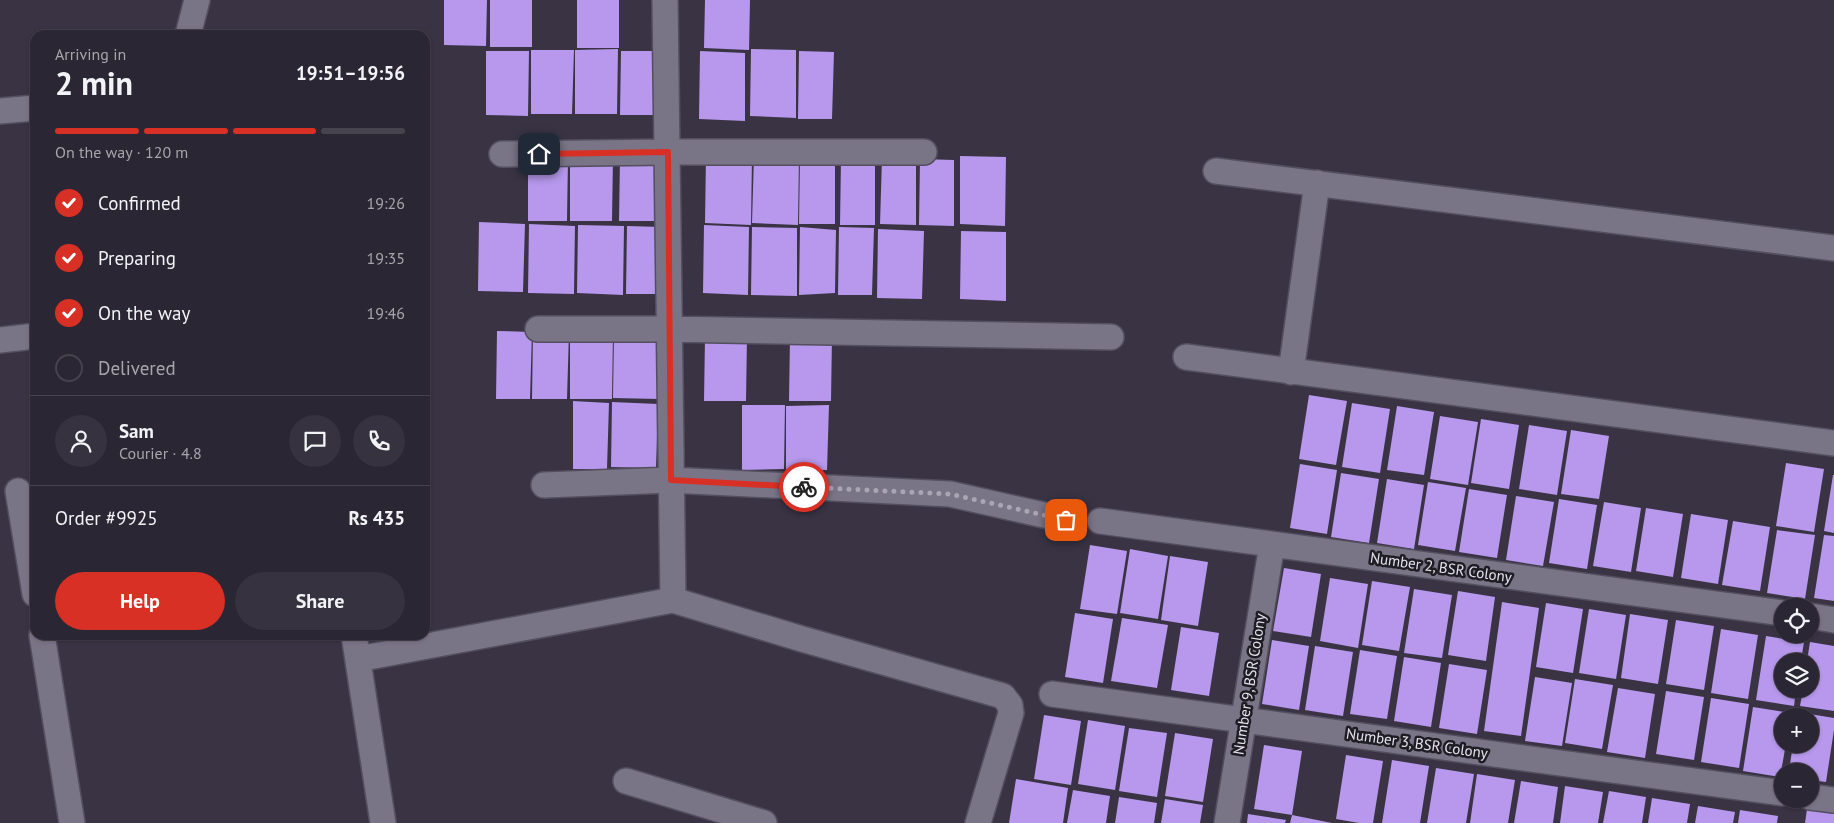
<!DOCTYPE html>
<html lang="en">
<head>
<meta charset="utf-8">
<style>
  body { margin:0; font-family:"PT Sans",sans-serif; background:#37323f; color:#f1f3f6; height:100vh; display:flex; flex-direction:column; font-size:19px; white-space:nowrap }
  * { box-sizing:border-box; margin:0 }
  p { font-size:16px; color:#a6a5ac }
  .icon { flex:none; width:28px; height:28px; fill:none; stroke:currentColor; stroke-width:2; stroke-linecap:round; stroke-linejoin:round }
  .map { position:relative; flex:1; overflow:hidden }
  .side { position:absolute; left:30px; top:30px; width:400px; height:610px; display:flex; flex-direction:column; background:#2b2633; border-radius:15px; box-shadow:0 1px 4px #0004,0 0 0 1px #47434e }
  .side>* { flex:none }
  .tools { position:absolute; left:1774px; top:598px; display:grid; gap:10px }
  .tools a { display:grid; place-items:center; width:45px; height:45px; border-radius:50%; background:#2b2633; box-shadow:0 1px 4px #0004,0 0 0 1px #47434e; font-size:25px }
  .pin { position:absolute; display:grid; place-items:center; width:42px; height:42px; color:#fff; margin:-21px; border-radius:10px; box-shadow:0 2px 8px #0006 }
  .courier { position:absolute; display:grid; place-items:center; width:50px; height:50px; margin:-25px; border:4px solid #d93025; border-radius:50%; background:#fff; color:#222; box-shadow:0 1px 6px #0007 }
  .overview em { font-style:normal; font-weight:700 }
  .overview div { display:flex; flex-direction:column-reverse }
  .overview { display:flex; align-items:center; justify-content:space-between; height:85px; padding:0 25px }
  h1 { font-size:32px; font-weight:700; line-height:38px }
  .bar { display:grid; grid-template-columns:repeat(4,1fr); gap:8px 5px; align-content:center; height:60px; padding:0 25px }
  .bar i { height:6px; border-radius:4px; background:#47434e }
  .bar .current { background:#d93025 }
  .bar p { grid-column:span 4 }
  .line { display:flex; align-items:center; gap:12px; padding:0 25px; border-top:1px solid #47434e }
  .line div { flex:1 }
  .round { display:grid; place-items:center; flex:none; width:52px; height:52px; border-radius:26px; background:#37323f }
  ol { padding:0 25px; list-style:none }
  li { display:flex; align-items:center; gap:15px; height:55px }
  li p { margin-inline-start:auto }
  li .icon { padding:5px; border-radius:50%; background:#d93025; color:#fff; stroke-width:4 }
  li:last-child { color:#a6a5ac }
  li i { width:28px; height:28px; border:2px solid #47434e; border-radius:50% }
  .cta { display:flex; gap:10px; margin-top:auto; padding:10px 25px }
  .cta a { flex:1; height:58px; border-radius:30px; background:#d93025; color:#fff; font-size:20px; font-weight:700; line-height:58px; text-align:center }
  .cta a+a { background:#37323f; color:#f1f3f6 }
  .map>svg:first-child { display:block }
  .building { fill:#b798ec }
  .lines { fill:none; stroke-linecap:round; stroke-linejoin:round }
  .street-casing { stroke:#534f5e; stroke-width:28 }
  .street { stroke:#7a7487; stroke-width:25 }
  .done { stroke:#a9a5b2; stroke-width:5; stroke-dasharray:0 9 }
  .route { stroke:#d93025; stroke-width:6 }
  .labels { text-anchor:middle; dominant-baseline:central; stroke-width:5; stroke-linejoin:round; paint-order:stroke }
  .street-label { font-size:15px; fill:#e6e3ee; stroke:#1f1d24 }
</style>
</head>
<body>
<div class="map">
<svg width="1834" height="823" viewBox="0 0 1834 823">
  <rect width="100%" height="100%" fill="#393344"/>
  <!-- building -->
  <path class="building" d="M444 0H487L486 46 444 45Z
    M490 0H532V47H490Z
    M577 0H619V48H577Z
    M705 0H750L749 50 704 48Z
    M618 49 617 114H575V50Z
    M751 49 796 50V118L750 116Z
    M531 50H574L572 114H531Z
    M486 51H529L528 116 486 115Z
    M621 51H663L662 115H620Z
    M700 51 745 53V121L699 119Z
    M799 51 834 52 832 119H798Z
    M706 155 752 156 751 225 705 223Z
    M754 155 799 156 798 225 752 223Z
    M960 156 1006 157 1005 226 960 224Z
    M528 157H568L567 221H528Z
    M570 157H613L612 221H570Z
    M620 157H662L661 221H619Z
    M800 157 835 158V224H799Z
    M841 158 875 159V225H840Z
    M882 158H916V225L880 224Z
    M920 159 954 160V226L919 225Z
    M479 222 525 224 523 292 478 291Z
    M529 224 575 226 574 294 528 293Z
    M578 225 624 226 623 295 577 293Z
    M704 225 749 227 748 295 703 293Z
    M627 226 662 227 660 294H626Z
    M752 227 797 228V296L751 295Z
    M800 227 836 230 835 293 799 295Z
    M839 227 874 228 872 295H838Z
    M878 229 924 231 922 299 877 298Z
    M961 231 1006 232V301L960 299Z
    M497 331 532 332 530 399H496Z
    M533 331 569 332 567 399H532Z
    M614 333 660 335 659 399 613 398Z
    M570 334H613L612 399H570Z
    M747 336 746 401H704L705 337Z
    M832 336 831 401H789L790 337Z
    M1309 395 1347 401 1336 465 1299 459Z
    M573 401 609 403 607 469H573Z
    M612 402 658 404 656 468 611 467Z
    M1352 403 1390 409 1380 473 1342 467Z
    M742 405H785L784 469 742 470Z
    M829 405 827 470H786V406Z
    M1397 406 1434 412 1424 475 1387 470Z
    M1440 416 1478 422 1468 485 1430 479Z
    M1481 419 1519 425 1509 489 1471 483Z
    M1529 425 1567 431 1557 495 1519 489Z
    M1571 430 1609 436 1599 499 1561 494Z
    M1786 463 1824 469 1814 532 1776 526Z
    M1300 464 1337 470 1327 534 1290 528Z
    M1341 473 1379 479 1369 543 1331 537Z
    M1833 475H1834V533L1824 531Z
    M1387 479 1424 485 1414 549 1377 543Z
    M1428 482 1466 488 1455 551 1418 545Z
    M1469 489 1507 495 1497 558 1459 552Z
    M1516 496 1554 502 1543 566 1506 560Z
    M1559 499 1597 505 1587 569 1549 563Z
    M1604 502 1641 508 1631 572 1593 566Z
    M1646 508 1683 514 1673 577 1636 571Z
    M1691 514 1728 520 1718 584 1681 578Z
    M1733 521 1770 527 1760 591 1722 585Z
    M1777 530 1815 535 1805 599 1767 593Z
    M1824 535 1834 536V601L1814 598Z
    M1090 545 1127 551 1117 614 1080 609Z
    M1130 549 1168 556 1158 619 1120 613Z
    M1170 556 1208 562 1198 626 1161 620Z
    M1284 568 1321 574 1311 637 1273 631Z
    M1330 578 1368 584 1358 648 1320 641Z
    M1372 581 1410 587 1399 651 1362 645Z
    M1414 589 1452 595 1442 658 1404 653Z
    M1458 591 1495 597 1486 661 1448 655Z
    M1502 602 1539 608 1521 736 1484 731Z
    M1546 603 1583 609 1573 673 1536 667Z
    M1589 609 1626 615 1616 679 1579 673Z
    M1075 613 1113 619 1103 683 1065 677Z
    M1630 614 1668 620 1658 684 1621 678Z
    M1122 618 1168 625 1157 688 1111 681Z
    M1676 620 1714 626 1704 690 1666 684Z
    M1181 627 1219 633 1209 696 1171 690Z
    M1721 629 1758 635 1748 699 1711 693Z
    M1766 636 1804 642 1801 661H1782V689H1796L1794 706 1756 700Z
    M1272 640 1309 646 1299 710 1262 704Z
    M1810 642 1834 646V711L1800 706 1803 689H1810V661H1807Z
    M1315 646 1353 652 1343 716 1305 710Z
    M1360 650 1397 656 1387 719 1350 714Z
    M1404 657 1441 663 1431 727 1394 721Z
    M1449 664 1487 670 1477 734 1439 728Z
    M1535 677 1572 683 1562 746 1525 741Z
    M1575 679 1613 685 1602 749 1565 743Z
    M1618 688 1655 694 1645 758 1607 752Z
    M1666 691 1704 697 1694 760 1656 754Z
    M1711 698 1749 704 1739 768 1701 762Z
    M1753 707 1791 713 1790 716H1782V744H1786L1780 777 1743 771Z
    M1798 712 1834 718V730L1826 782 1810 780V771H1789L1793 744H1810V716H1797Z
    M1044 715 1081 721 1071 785 1034 779Z
    M1088 720 1125 726 1115 790 1078 784Z
    M1129 728 1167 733 1157 797 1119 791Z
    M1175 733 1213 739 1203 802 1165 796Z
    M1264 745 1302 751 1292 815 1332 823H1290L1292 815 1254 809Z
    M1346 755 1383 761 1373 823H1359L1336 819Z
    M1392 760 1429 766 1420 823H1382Z
    M1436 768 1474 774 1466 823H1427Z
    M1477 774 1515 780 1508 823H1470Z
    M1016 779 1068 788 1063 823H1009Z
    M1521 781 1558 787 1553 823H1514Z
    M1565 786 1603 792 1598 823H1560Z
    M1073 790 1110 796 1106 823H1067Z
    M1609 791 1646 797 1642 823H1603Z
    M1119 797 1157 803 1154 823H1115Z
    M1652 798 1690 804 1687 823H1648Z
    M1165 799 1203 805 1200 823H1161Z
    M1698 806 1735 812 1733 823H1695Z
    M1807 809 1834 814V823H1805Z
    M1740 810 1778 816 1777 823H1738Z
    M1248 814 1286 820 1285 823H1247Z"/>
  <g class="lines">
    <defs>
      <path id="street" d="M665 0 673 600 802 639 1003 696 1010 705 1011 713 978 823
        M188 35 197 0
        M0 111 35 108
        M502 154 668 152H924
        M1216 171 1834 248
        M538 329H668L1111 337
        M0 340 35 336
        M1186 357 1834 443
        M1291 372 1317 183
        M544 485 671 480 950 494 1066 520
        M18 491 35 594
        M1100 521 1782 613
        M1810 616 1834 620
        M42 635 72 823
        M354 635 383 823
        M358 659 673 600
        M1052 694 1782 793
        M626 781 764 823
        M1810 797 1834 800
        M1227 823 1272 544"/>
    </defs>
    <!-- street casing -->
    <use href="#street" class="street-casing"/>
    <!-- street -->
    <use href="#street" class="street"/>
  </g>
  <g class="lines">
    <!-- done -->
    <path class="done" d="M804 487 950 494 1066 520"/>
    <!-- route -->
    <path class="route" d="M539 154 668 152 671 480 804 487"/>
  </g>
  <g class="labels">
    <!-- street labels -->
    <g class="street-label">
      <text transform="translate(1441 567) rotate(8)">Number 2, BSR Colony</text>
      <text transform="translate(1249 684) rotate(-81)">Number 9, BSR Colony</text>
      <text transform="translate(1417 743) rotate(8)">Number 3, BSR Colony</text>
    </g>
  </g>
</svg>
<div class="tools">
<a><svg class="icon" aria-label="locate" viewBox="0 0 24 24"><circle cx="12" cy="12" r="6"/><path d="M12 2v4M12 18v4M2 12h4M18 12h4"/></svg></a>
<a><svg class="icon" aria-label="layers" viewBox="0 0 24 24"><path d="M12 4l9 5-9 5-9-5zM3 14l9 5 9-5"/></svg></a>
<a>+</a>
<a>−</a>
</div>
<div class="pin" style="left:1066px;top:520px;background:#ea580c"><svg class="icon" aria-label="bag" viewBox="0 0 24 24"><path d="M5 8h14l-1 12H6zM9 8a3 3 0 0 1 6 0"/></svg></div>
<div class="pin" style="left:539px;top:154px;background:#1f2937"><svg class="icon" aria-label="home" viewBox="0 0 24 24"><path d="M3 11l9-7 9 7M6 9v11h12V9"/></svg></div>
<div class="courier" style="left:804px;top:487px"><svg class="icon" aria-label="bike" viewBox="0 0 24 24"><circle cx="6" cy="16" r="4"/><circle cx="18" cy="16" r="4"/><path d="M6 16l4-8h5l3 8M10 8l3 8H6M13 5h3"/></svg></div>
<section class="side">
<div class="overview"><div><h1>2 min</h1><p>Arriving in</p></div><em>19:51–19:56</em></div>
<div class="bar"><i class="current"></i><i class="current"></i><i class="current"></i><i></i><p>On the way · 120 m</p></div>
<ol>
<li><svg class="icon" aria-label="check" viewBox="0 0 24 24"><path d="M5 12l5 5 9-10"/></svg>Confirmed<p>19:26</p></li>
<li><svg class="icon" aria-label="check" viewBox="0 0 24 24"><path d="M5 12l5 5 9-10"/></svg>Preparing<p>19:35</p></li>
<li><svg class="icon" aria-label="check" viewBox="0 0 24 24"><path d="M5 12l5 5 9-10"/></svg>On the way<p>19:46</p></li>
<li><i></i>Delivered</li>
</ol>
<div class="line" style="height:90px"><a class="round"><svg class="icon" aria-label="person" viewBox="0 0 24 24"><circle cx="12" cy="8" r="4"/><path d="M4 21q1-7 8-7t8 7"/></svg></a><div><b>Sam</b><p>Courier · 4.8</p></div><a class="round"><svg class="icon" aria-label="chat" viewBox="0 0 24 24"><path d="M4 5h16v11H9l-5 4z"/></svg></a><a class="round"><svg class="icon" aria-label="phone" viewBox="0 0 24 24"><path d="M5 4h4l2 5-3 2q2 4 5 5l2-3 5 2v4C11 20 4 13 5 4z"/></svg></a></div>
<div class="line" style="height:65px"><div>Order #9925</div><b>Rs 435</b></div>
<div class="cta"><a>Help</a><a>Share</a></div>
</section>
</div>
</body>
</html>
